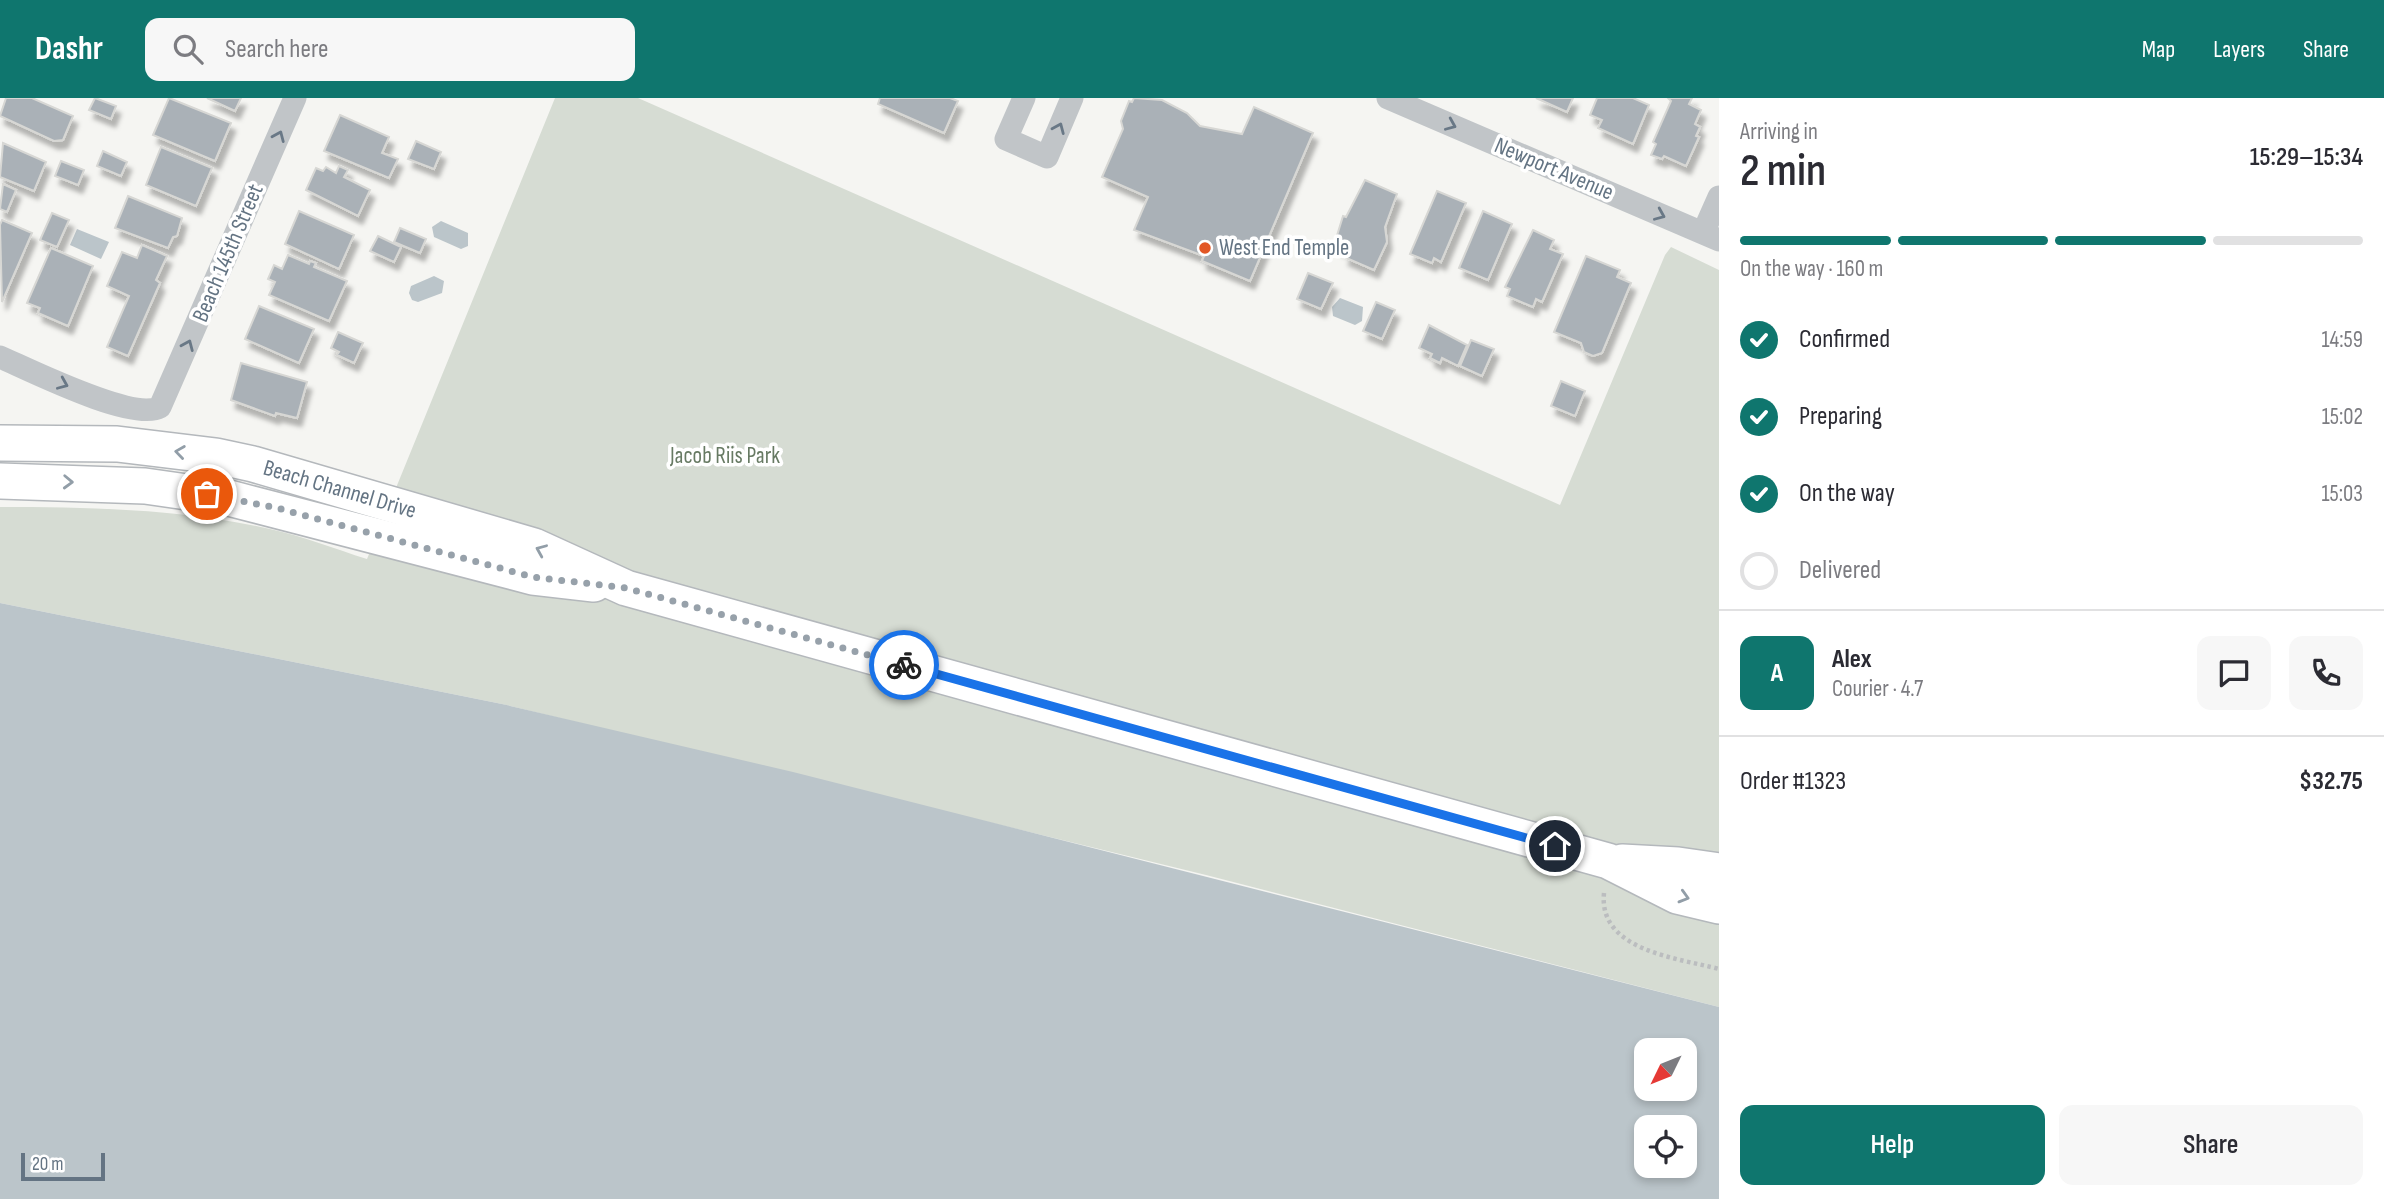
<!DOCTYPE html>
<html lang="en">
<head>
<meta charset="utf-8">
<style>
  body { margin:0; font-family:"Sofia Sans Condensed",sans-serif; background:#f7f7f7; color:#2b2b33; height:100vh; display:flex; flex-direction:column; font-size:26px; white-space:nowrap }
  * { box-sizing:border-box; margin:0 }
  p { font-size:23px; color:#7c7c81 }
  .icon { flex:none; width:38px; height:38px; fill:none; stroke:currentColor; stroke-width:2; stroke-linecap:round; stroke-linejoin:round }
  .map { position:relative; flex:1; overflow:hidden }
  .side { display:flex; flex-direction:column; background:#fff; width:665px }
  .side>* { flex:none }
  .needle { width:46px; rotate:227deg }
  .tools { position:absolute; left:1634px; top:940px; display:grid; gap:14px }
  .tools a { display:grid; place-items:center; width:63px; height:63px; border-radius:14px; background:#fff; box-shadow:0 4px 10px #0003; font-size:35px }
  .scale { position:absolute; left:21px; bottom:18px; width:84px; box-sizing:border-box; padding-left:7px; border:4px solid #647483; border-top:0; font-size:19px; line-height:24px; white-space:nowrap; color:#647483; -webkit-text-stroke:5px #fff; paint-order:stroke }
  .pin { position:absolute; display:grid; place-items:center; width:60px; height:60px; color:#fff; margin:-30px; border:4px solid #fff; border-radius:50%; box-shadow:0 2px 7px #0007 }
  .courier { position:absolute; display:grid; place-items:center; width:70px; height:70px; margin:-35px; border:5px solid #1a73e8; border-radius:50%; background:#fff; color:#222; box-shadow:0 2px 9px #0007 }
  .head em { font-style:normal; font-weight:600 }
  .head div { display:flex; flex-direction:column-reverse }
  .head { display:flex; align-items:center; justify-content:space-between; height:119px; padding:0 21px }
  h1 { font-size:46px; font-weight:600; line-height:52px }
  .bar { display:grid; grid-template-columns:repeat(4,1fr); gap:10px 7px; align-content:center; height:84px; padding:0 21px }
  .bar i { height:9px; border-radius:5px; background:#e1e1e2 }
  .bar .selected { background:#0f766e }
  .bar p { grid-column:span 4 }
  .line { display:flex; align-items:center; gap:18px; padding:0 21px; border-top:2px solid #e1e1e2 }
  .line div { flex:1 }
  .round { display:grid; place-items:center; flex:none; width:74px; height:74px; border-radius:14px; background:#f7f7f7 }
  ol { padding:0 21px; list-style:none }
  li { display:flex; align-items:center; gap:21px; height:77px }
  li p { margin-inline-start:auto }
  li .icon { padding:7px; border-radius:50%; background:#0f766e; color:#fff; stroke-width:4 }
  li:last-child { color:#7c7c81 }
  li i { width:38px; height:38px; border:4px solid #e1e1e2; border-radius:50% }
  .cta { display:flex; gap:14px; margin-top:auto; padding:14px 21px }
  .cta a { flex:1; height:80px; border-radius:14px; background:#0f766e; color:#fff; font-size:28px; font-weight:600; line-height:80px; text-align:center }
  .cta a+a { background:#f7f7f7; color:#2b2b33 }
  header { display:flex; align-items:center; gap:42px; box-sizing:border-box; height:98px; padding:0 35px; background:#0f766e; color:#fff }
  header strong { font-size:33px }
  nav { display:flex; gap:38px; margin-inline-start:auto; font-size:24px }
  .search { width:490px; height:63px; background:#f7f7f7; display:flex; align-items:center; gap:18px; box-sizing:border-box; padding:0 24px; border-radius:14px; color:#7c7c81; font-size:26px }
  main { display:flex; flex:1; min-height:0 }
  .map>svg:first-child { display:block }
  .green { fill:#d6dcd3 }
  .water { fill:#bbc5ca; fill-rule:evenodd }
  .building { fill:#aab1b7; stroke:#d7d7d4; stroke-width:2; filter:url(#shadow) }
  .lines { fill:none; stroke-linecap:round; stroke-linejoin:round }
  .primary-casing { stroke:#b4b8bc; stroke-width:38 }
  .path { stroke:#bbbdbf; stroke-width:4.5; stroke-dasharray:3.5 3.5; stroke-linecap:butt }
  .minor { stroke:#c1c5c8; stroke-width:23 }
  .primary { stroke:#fff; stroke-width:35 }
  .oneway { stroke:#697886 }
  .oneway2 { stroke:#929ea8 }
  .done { stroke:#97a1aa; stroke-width:7; stroke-dasharray:0 12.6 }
  .route { stroke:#1a73e8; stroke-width:9 }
  .poi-dot { fill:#e25725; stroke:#fff; stroke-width:2.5 }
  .labels { text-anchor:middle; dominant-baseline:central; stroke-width:7; stroke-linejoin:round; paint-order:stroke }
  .street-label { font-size:23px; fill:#647483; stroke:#fff }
  .poi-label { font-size:23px; fill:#647483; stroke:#fff; text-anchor:start }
  .park-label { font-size:23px; fill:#677a63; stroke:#fff }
</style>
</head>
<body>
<header>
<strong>Dashr</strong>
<div class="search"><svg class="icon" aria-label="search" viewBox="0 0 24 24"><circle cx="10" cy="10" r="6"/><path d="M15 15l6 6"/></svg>Search here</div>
<nav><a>Map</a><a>Layers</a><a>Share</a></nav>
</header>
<main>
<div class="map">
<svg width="1719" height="1101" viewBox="0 0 1719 1101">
  <defs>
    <filter id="shadow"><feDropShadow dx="4.5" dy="8" stdDeviation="2" flood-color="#0004"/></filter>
  </defs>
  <rect width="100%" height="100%" fill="#f5f5f2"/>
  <!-- green -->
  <path class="green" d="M555 0H638L1560 407 1665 157 1671 149 1719 172V909L1206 777 502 606 0 505V409C91 409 181 411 270 431 303 438 335 451 367 461Z"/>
  <!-- water -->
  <path class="water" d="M441 123 468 135V148L461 151 434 139 432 129Z
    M77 131 109 144 101 161 70 147Z
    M434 178 444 183 442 195 418 204 412 202 409 195 411 188Z
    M1340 200 1363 209 1362 223 1355 227 1333 218 1332 209Z
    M0 505 502 606 793 674 1719 909V1101H0ZM1647 952H1685V990H1647ZM1647 1029H1685V1068H1647Z"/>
  <!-- building -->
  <path class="building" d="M6 0H32L73 18 63 42 54 43 0 18Z
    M95 0 116 8 111 21 89 12Z
    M169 0 231 25 215 63 153 37Z
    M207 0H241L235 13Z
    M880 0H950L958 3 944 35 878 6Z
    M1134 0 1162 2 1187 15 1200 28 1242 36 1254 9 1313 35 1250 183 1202 163 1204 158 1134 132 1148 99 1102 79 1123 31 1121 23 1129 3 1132 4Z
    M1536 0H1573L1567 14Z
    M1597 0H1633L1649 7 1633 46 1598 30 1602 22 1590 17Z
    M1668 0H1692L1689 6 1701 12 1695 26 1700 29 1696 38 1699 39 1686 68 1664 58 1662 61 1651 57 1656 46 1653 44 1671 3Z
    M340 17 389 39 382 55 398 61 389 80 324 53Z
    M416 43 441 54 434 71 408 61Z
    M3 45 46 64 34 93 0 79Z
    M161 49 212 70 196 108 146 87Z
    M103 53 127 64 121 78 97 68Z
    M61 63 84 72 78 87 55 78Z
    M339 68 348 72 344 79 370 92 358 118 306 92 316 70 323 73 326 69 336 75Z
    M1365 82 1397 96 1385 129 1387 144 1374 172 1344 159 1347 153 1337 149 1339 145 1335 144 1343 118 1346 119Z
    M3 86 16 92 7 114 0 111Z
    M1437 93 1466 105 1441 164 1434 160 1432 165 1410 156Z
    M128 98 182 120 177 138 173 139 168 150 115 130Z
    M299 113 354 137 339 171 285 146Z
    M1483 113 1512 126 1488 182 1459 170Z
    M52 115 69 122 57 149 40 142Z
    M2 122 32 135 2 204 0 127Z
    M400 130 426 141 420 155 394 144Z
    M1533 132 1554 142 1550 151 1563 156 1542 204 1536 201 1533 209 1507 198 1510 191 1505 189Z
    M378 138 401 149 394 164 370 153Z
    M142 147 167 158 156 182 160 185 128 258 107 249 129 198 107 188 122 154 137 160Z
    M51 150 93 168 68 228 38 215 40 210 27 205Z
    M288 157 309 166 310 163 316 165 314 169 347 183 329 223 269 197 275 184 268 181 274 167 282 171Z
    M1586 158 1620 172 1617 179 1631 185 1602 255 1593 258 1584 254 1581 245 1554 234Z
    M1308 175 1333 185 1321 211 1297 201Z
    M1376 204 1395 212 1382 241 1363 233Z
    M259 208 314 231 299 265 245 241Z
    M1429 227 1467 247 1458 268 1442 260 1440 265 1430 260 1432 256 1419 250Z
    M338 234 363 245 354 265 337 257 339 254 331 250Z
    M1471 242 1494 251 1482 278 1460 268Z
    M241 265 307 284 297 320 276 315 275 318 231 302Z
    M1561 283 1585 293 1575 318 1551 308Z"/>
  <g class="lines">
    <defs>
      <g id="primary">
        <path id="s1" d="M0 345 117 346 216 358 253 366 534 448 626 490 1608 763 1677 798 1719 808"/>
        <path d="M0 383 145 388 229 400 533 479 594 486"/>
        <path d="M1622 764 1678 767 1719 773"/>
      </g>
    </defs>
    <!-- primary casing -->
    <use href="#primary" class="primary-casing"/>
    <!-- path -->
    <path class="path" d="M1604 795C1598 853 1678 860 1719 871"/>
    <!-- minor -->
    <path class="minor" d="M1024 0 1006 41 1047 59 1072 0
      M1388 0 1719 142
      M1703 135 1719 99
      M0 259C30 272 133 324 160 309L295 0"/>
    <!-- primary -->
    <use href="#primary" class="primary"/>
  </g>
  <!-- one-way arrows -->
  <defs><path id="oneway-chevron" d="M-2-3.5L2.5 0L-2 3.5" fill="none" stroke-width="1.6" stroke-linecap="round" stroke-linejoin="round" transform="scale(1.75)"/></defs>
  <g class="oneway">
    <use href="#oneway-chevron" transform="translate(1451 27) rotate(23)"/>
    <use href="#oneway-chevron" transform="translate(1059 30) rotate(-67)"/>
    <use href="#oneway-chevron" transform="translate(279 38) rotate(-67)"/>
    <use href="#oneway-chevron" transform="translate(1660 117) rotate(23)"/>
    <use href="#oneway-chevron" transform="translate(188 247) rotate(-67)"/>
    <use href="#oneway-chevron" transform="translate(63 286) rotate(23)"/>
  </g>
  <g class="oneway2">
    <use href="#oneway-chevron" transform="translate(180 354) rotate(-172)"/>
    <use href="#oneway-chevron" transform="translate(68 384) rotate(2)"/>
    <use href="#oneway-chevron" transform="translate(541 452) rotate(-157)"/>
    <use href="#oneway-chevron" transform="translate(1684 799) rotate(16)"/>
  </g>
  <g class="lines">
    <!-- done -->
    <path class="done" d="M207 396 277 410 533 479 626 490 904 567"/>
    <!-- route -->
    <path class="route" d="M904 567 1555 748"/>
  </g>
  <!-- markers -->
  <circle class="poi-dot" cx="1205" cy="150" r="7"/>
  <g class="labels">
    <!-- street labels -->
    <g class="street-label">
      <text transform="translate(1554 71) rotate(23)">Newport Avenue</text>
      <text transform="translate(228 155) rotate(-67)">Beach 145th Street</text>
      <text stroke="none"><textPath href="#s1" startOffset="345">Beach Channel Drive</textPath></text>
    </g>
    <!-- poi labels -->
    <g class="poi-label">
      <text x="1219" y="150">West End Temple</text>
    </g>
    <!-- park labels -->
    <g class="park-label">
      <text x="725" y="358">Jacob Riis Park</text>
    </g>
  </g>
</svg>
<div class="tools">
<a><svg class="needle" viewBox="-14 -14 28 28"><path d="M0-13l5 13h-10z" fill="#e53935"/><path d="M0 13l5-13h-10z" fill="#7c7c81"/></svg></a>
<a><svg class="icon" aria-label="locate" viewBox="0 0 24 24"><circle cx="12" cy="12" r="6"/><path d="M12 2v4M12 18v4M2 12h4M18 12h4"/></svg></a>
</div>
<div class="scale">20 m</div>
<div class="pin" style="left:207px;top:396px;background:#ea580c"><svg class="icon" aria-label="bag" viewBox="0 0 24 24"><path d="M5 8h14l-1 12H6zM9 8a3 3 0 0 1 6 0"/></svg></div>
<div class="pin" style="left:1555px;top:748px;background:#1f2937"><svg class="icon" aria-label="home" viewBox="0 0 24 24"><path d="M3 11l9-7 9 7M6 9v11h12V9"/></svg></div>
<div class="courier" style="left:904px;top:567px"><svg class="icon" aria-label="bike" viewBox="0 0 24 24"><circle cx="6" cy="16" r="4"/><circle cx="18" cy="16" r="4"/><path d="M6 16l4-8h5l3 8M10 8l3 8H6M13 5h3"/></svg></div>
</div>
<section class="side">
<div class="head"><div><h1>2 min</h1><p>Arriving in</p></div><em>15:29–15:34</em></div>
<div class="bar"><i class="selected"></i><i class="selected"></i><i class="selected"></i><i></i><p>On the way · 160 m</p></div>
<ol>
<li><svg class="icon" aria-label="check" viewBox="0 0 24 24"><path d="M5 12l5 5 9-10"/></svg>Confirmed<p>14:59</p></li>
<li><svg class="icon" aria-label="check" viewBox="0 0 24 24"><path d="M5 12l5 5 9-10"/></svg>Preparing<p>15:02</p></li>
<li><svg class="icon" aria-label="check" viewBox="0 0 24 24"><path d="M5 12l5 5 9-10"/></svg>On the way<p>15:03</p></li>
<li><i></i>Delivered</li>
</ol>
<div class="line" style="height:126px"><b class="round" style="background:#0f766e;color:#fff">A</b><div><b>Alex</b><p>Courier · 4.7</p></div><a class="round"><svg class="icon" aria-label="chat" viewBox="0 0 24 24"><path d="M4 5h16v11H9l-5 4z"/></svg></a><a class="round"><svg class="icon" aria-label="phone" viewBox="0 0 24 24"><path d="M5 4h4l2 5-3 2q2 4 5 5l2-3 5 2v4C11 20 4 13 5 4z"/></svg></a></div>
<div class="line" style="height:91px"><div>Order #1323</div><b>$32.75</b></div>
<div class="cta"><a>Help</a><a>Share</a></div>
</section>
</main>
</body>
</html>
